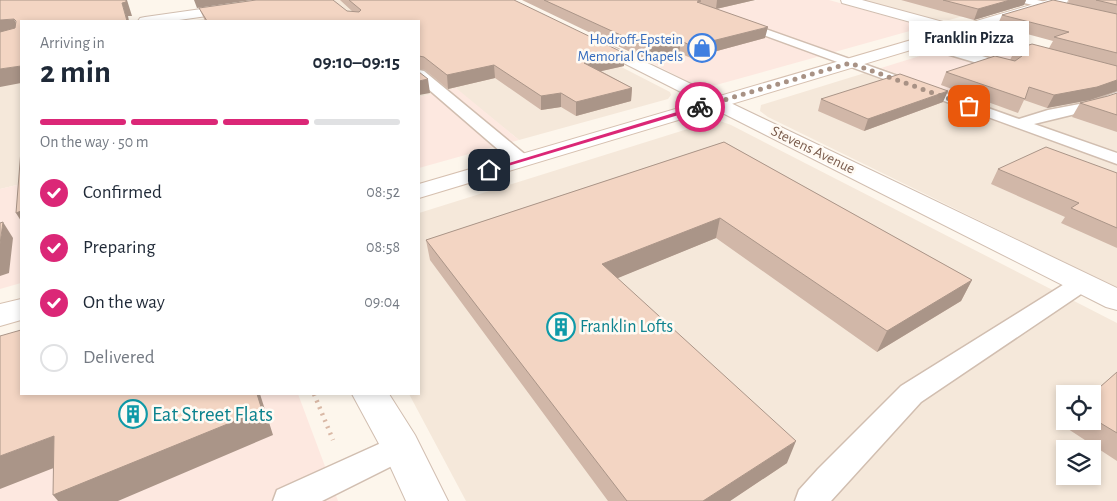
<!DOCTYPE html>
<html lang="en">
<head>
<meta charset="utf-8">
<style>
  body { margin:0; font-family:"Alegreya Sans",sans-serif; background:#f2f2f3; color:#1f2937; height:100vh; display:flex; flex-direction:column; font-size:19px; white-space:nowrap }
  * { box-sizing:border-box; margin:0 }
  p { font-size:16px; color:#747a83 }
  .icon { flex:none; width:28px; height:28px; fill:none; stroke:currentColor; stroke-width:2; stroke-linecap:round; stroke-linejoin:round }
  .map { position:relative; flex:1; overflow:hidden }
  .sheet { position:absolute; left:20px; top:20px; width:400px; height:375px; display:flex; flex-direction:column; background:#fff; border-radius:0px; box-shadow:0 2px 8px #0003 }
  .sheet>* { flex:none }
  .controls { position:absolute; left:1056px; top:385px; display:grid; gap:10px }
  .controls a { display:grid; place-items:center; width:45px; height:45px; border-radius:0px; background:#fff; box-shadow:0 2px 8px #0003; font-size:25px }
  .pin { position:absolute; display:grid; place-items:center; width:42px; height:42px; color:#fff; margin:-21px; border-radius:10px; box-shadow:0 2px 8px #0006 }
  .courier { position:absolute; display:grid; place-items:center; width:50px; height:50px; margin:-25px; border:4px solid #db2777; border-radius:50%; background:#fff; color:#222; box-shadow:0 1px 6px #0007 }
  .bubble { position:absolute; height:35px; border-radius:0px; background:#fff; box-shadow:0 2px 8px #0003; font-size:16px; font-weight:700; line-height:35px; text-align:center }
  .summary em { font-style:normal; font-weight:700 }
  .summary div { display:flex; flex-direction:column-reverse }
  .summary { display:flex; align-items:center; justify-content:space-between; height:85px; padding:0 20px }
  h1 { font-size:32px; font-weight:700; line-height:38px }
  .bar { display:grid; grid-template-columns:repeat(4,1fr); gap:8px 5px; align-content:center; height:60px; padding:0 20px }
  .bar i { height:6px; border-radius:4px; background:#e0e1e3 }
  .bar .current { background:#db2777 }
  .bar p { grid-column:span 4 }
  ol { padding:0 20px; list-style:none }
  li { display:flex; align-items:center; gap:15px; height:55px }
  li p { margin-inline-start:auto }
  li .icon { padding:5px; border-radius:50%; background:#db2777; color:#fff; stroke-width:4 }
  li:last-child { color:#747a83 }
  li i { width:28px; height:28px; border:2px solid #e0e1e3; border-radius:50% }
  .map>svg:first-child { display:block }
  .residential { fill:#f5e8da; fill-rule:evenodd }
  .commercial { fill:#fde8e0 }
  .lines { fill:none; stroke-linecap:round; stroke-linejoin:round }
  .lane-casing { stroke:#d1beb0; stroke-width:3 }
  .street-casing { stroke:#d1beb0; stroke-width:2 }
  .secondary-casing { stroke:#d6c0b0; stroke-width:2 }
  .path { stroke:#d9b8a5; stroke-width:4.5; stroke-dasharray:2 5; stroke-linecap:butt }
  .lane { fill:#fff; fill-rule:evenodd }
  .street { fill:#fff; fill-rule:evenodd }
  .secondary { fill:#fff; fill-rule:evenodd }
  .wall { fill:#d1b7a8 }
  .shaded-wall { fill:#aa9588 }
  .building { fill:#f3d5c3; stroke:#aa9588 }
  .route { fill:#db2777 }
  .done { stroke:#a89285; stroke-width:5; stroke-dasharray:0 9 }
  .labels { text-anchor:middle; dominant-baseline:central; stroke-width:5; stroke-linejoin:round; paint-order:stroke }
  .far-shop-label { font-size:15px; fill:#366cbe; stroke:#fffaf3; text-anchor:end }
  .far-street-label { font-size:15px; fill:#7a5c4d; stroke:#fffaf3 }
  .culture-label { font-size:18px; fill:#0d838f; stroke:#fffaf3; text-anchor:start }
  .near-culture-label { font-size:21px; fill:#0d838f; stroke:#fffaf3; text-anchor:start }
</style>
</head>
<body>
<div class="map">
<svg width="1117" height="501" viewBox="0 0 1117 501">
  <rect width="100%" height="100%" fill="#fdf6ec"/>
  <!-- residential -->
  <path class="residential" d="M324 0H491L670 92 671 95 668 99 519 140 456 89 419 97V21H190Z
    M860 0H1022L949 20 928 19Z
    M21 43V184L0 189V46Z
    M1071 66 1117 79V288L768 117 760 111 761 105 881 68 976 102Z
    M720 121 731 125 1117 323V501H466L409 394H419V213L710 122ZM1065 394H1092V421H1065ZM1065 449H1092V476H1065Z"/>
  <!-- commercial -->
  <path class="commercial" d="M757 0H829L914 24 917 29 716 85 704 86 693 84 595 34Z
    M965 42 991 44 1071 66 976 102 881 68Z
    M456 88 519 140 419 168V97Z
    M21 184V283L0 289V189Z
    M0 337 21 394H298L338 501H0Z"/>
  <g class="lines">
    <defs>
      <path id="lane" d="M1019 0H1037L1117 18V24L1024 3Z
        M740 20 1019 119 1048 110 1090 102 1117 92V101L1100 108 1034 124 1117 153V164L736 25 735 23Z
        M920 38 1013 65 1015 68 1008 72 916 45 914 42 916 39Z
        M419 70 424 71 527 156 530 160 527 164 521 165 515 164 419 81Z
        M1082 276 1090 278 1093 283 1090 288 921 402 831 501H795L799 490 818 469 901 386 1074 278Z
        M401 434 412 438 416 447 412 456 322 501H273L277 490Z"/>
      <path id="street" d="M265 0H298L292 4 172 21H138L140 18 145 17Z
        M841 0H862L1117 69V79L842 3Z
        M591 36 1117 288V310L1106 307 586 44 583 41 586 38Z
        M352 394H389L415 435 448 501H406L385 455Z"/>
      <path id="secondary" d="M1048 0H1068L1067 3 419 198V184Z
        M21 299V320L0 326V304Z"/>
    </defs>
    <!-- lane casing -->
    <use href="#lane" class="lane-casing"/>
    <!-- street casing -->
    <use href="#street" class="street-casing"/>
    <!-- secondary casing -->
    <use href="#secondary" class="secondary-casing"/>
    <!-- path -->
    <path class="path" d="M314 394 333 440"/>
    <!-- lane -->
    <use href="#lane" class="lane"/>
    <!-- street -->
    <use href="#street" class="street"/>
    <!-- secondary -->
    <use href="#secondary" class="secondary"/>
  </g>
  <!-- wall -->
  <path class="wall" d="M340 0H514L624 66 601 71 632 88 631 101 576 116 561 107 541 110 495 78 448 89 425 70 419 69V21H205L199 8 353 12Z
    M522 0H755L716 9 701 4 765 38 691 58 679 53 647 60Z
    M901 0H1026L1024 5 974 20Z
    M1069 0H1117V91L1090 100 1047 108 1024 100 1018 113 941 85 946 72 1010 60 1015 50 1049 48 1053 41 997 26 1002 15 1068 3Z
    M1117 93V132L1072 117 1080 103 1108 96Z
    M821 99 943 102 864 131 818 111Z
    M724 142 972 280 961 301 877 352 716 238 617 278 787 463 730 501H608L430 260 426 240Z
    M998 169 1117 173V248L1061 223 1065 217 991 184Z
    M1117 372V461L1062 425 1065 421H1092V394Z"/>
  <!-- shaded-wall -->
  <path class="shaded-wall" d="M126 0H127L132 16H128L129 21H127L122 3Z
    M194 0H252L197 8Z
    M717 0H755L716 9Z
    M1010 0H1026L1024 5 974 20 978 9Z
    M14 19 21 33 0 36V20Z
    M768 27 765 38 691 58 692 46Z
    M681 41 679 53 647 60 649 48Z
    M624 53V66L584 75V63Z
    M494 65 495 78 448 89 447 75Z
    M21 66V83L0 87V69Z
    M428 79 430 93 419 95V81Z
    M1117 80V91L1090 100 1047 108 1054 95Z
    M632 88 631 101 576 116V102Z
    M948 91 943 102 864 131 868 119Z
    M561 93V107L541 110V96Z
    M21 211V221L16 213Z
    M720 218 716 238 601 285 602 264Z
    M3 222 13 238 9 273 0 276V244Z
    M972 280 961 301 877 352 887 331Z
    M257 394H260L273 435 118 501H58L53 495Z
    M54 436 74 460 0 489V456Z
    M796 441 787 463 730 501H703Z"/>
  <!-- building -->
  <path class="building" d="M0 0H126V2L122 3 127 21H21V66L0 69V32L15 28 16 21 14 19 0 20Z
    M256 0H333L347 11 359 12 361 10 349 0H514L624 53 584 63 632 88 576 102 561 93 541 96 494 65 447 75 424 57 419 56V21H207L199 8Z
    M544 0H697L701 1 697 2 768 27 692 46 681 41 649 48Z
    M943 0H1010L978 9Z
    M1053 0 1117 14V53L1054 37 1069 32 1002 15Z
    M1096 0H1117V5Z
    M1032 44 1117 66V80L1097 87 1054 95 1029 87 1025 99 946 72 995 56 1015 61 1022 56 1020 52 1015 50Z
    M419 72 428 79 419 81Z
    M900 74 948 91 868 119 821 99Z
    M1117 93V115L1080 103 1108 96Z
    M724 142 972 280 887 331 720 218 602 264 796 441 703 501H627L426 240Z
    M1046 147 1117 173V228L1071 208 1079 203 998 169Z
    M21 150V211L16 213Z
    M3 222 0 244V223Z
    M21 330V394H257L262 410 53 495 54 436 0 456V336Z
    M1117 372V433L1092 418V394Z"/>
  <!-- route -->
  <path class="route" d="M700 105 702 108 491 171 486 170Z"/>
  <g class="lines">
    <!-- done -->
    <path class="done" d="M700 107 850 63 969 106"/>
  </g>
  <!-- icons -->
  <defs>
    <symbol id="shop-ring" viewBox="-11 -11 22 22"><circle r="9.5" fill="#fffaf3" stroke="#3f7fe0" stroke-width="1.5"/><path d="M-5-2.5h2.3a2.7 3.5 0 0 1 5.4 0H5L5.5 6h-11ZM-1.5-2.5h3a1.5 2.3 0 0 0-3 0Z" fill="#3f7fe0"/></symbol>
    <symbol id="building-ring" viewBox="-11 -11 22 22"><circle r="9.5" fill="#fffaf3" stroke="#0f9aa8" stroke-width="1.5"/><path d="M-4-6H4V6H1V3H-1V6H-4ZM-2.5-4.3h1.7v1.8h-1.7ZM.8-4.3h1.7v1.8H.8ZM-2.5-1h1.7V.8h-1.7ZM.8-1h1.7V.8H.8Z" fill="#0f9aa8"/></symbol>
  </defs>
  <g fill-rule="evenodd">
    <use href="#shop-ring" x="686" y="32" width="32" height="32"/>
    <use href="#building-ring" x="545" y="311" width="32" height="32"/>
    <use href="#building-ring" x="117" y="398" width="32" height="32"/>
  </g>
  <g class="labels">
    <!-- far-shop labels -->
    <g class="far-shop-label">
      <text x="683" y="39">Hodroff-Epstein<tspan x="683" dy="17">Memorial Chapels</tspan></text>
    </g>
    <!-- far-street labels -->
    <g class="far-street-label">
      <text transform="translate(813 150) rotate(26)">Stevens Avenue</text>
    </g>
    <!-- culture labels -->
    <g class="culture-label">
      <text x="580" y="327">Franklin Lofts</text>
    </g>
    <!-- near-culture labels -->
    <g class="near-culture-label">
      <text x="152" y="414">Eat Street Flats</text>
    </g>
  </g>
</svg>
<div class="controls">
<a><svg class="icon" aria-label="locate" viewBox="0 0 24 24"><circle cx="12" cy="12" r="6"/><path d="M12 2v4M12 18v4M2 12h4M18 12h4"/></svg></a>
<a><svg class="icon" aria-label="layers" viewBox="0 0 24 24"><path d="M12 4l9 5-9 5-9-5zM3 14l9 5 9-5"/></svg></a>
</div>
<div class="pin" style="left:969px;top:106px;background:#ea580c"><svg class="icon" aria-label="bag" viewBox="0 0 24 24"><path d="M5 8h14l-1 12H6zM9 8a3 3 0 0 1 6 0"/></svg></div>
<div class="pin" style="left:489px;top:170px;background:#1f2937"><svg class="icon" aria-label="home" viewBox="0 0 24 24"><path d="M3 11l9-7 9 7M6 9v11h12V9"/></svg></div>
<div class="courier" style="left:700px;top:107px"><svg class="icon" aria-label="bike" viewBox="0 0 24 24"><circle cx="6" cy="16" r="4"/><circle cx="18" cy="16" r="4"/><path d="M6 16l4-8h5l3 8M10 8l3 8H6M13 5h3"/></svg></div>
<div class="bubble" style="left:909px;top:21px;width:120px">Franklin Pizza</div>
<section class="sheet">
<div class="summary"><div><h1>2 min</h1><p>Arriving in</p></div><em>09:10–09:15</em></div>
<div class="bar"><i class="current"></i><i class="current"></i><i class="current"></i><i></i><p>On the way · 50 m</p></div>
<ol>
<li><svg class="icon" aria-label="check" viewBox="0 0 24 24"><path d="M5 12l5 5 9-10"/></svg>Confirmed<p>08:52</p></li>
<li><svg class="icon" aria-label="check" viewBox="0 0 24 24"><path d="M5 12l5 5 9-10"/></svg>Preparing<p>08:58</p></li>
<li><svg class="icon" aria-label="check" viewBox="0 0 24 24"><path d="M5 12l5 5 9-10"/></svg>On the way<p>09:04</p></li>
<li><i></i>Delivered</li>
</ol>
</section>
</div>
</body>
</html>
